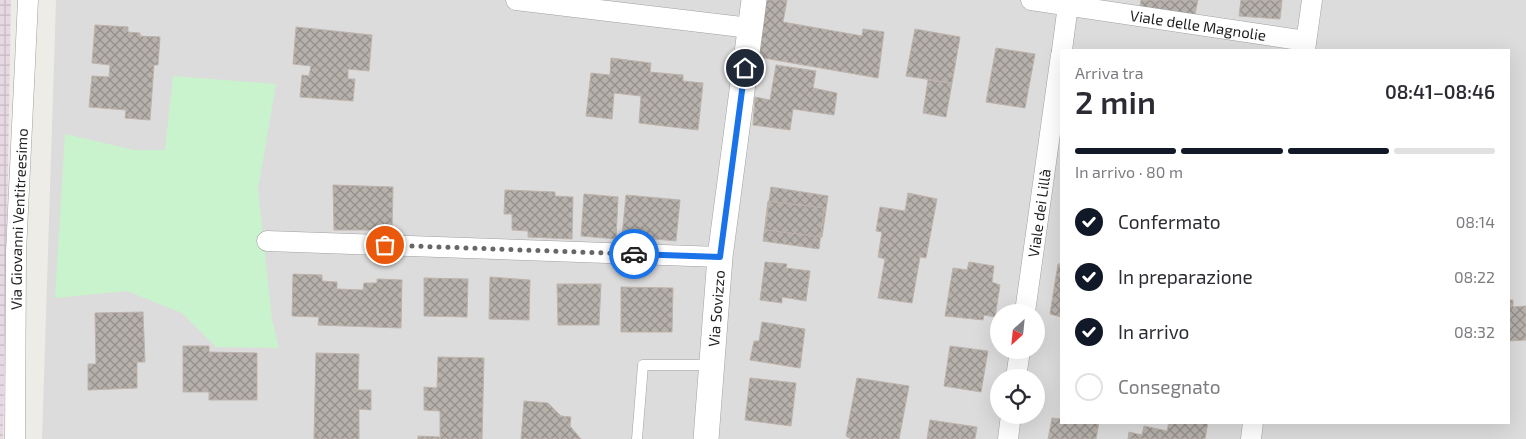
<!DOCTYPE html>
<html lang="it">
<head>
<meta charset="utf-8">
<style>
  body { margin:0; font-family:"Exo 2",sans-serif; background:#f7f7f7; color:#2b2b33; height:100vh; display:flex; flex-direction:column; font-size:19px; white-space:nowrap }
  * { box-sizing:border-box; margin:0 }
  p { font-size:16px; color:#7c7c81 }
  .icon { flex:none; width:28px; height:28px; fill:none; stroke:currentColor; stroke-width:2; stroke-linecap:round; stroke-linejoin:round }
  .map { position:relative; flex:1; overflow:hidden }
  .panel { position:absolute; left:1060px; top:49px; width:450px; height:375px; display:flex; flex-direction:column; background:#fff; border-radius:0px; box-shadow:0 5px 20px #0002 }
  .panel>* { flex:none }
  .needle { width:32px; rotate:207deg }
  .controls { position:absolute; left:990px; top:304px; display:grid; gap:10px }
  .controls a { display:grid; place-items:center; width:55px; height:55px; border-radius:50%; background:#fff; box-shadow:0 5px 20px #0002; font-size:25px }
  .pin { position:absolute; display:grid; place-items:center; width:42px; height:42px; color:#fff; margin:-21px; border:2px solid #fff; border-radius:50%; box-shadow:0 1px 5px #0007 }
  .courier { position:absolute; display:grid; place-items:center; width:50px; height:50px; margin:-25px; border:4px solid #1a73e8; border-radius:50%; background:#fff; color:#222; box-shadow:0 1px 6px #0007 }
  .head em { font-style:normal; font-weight:600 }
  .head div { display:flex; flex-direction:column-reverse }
  .head { display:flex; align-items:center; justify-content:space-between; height:85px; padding:0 15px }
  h1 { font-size:32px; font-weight:600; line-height:38px }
  .bar { display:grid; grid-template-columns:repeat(4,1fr); gap:8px 5px; align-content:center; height:60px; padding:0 15px }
  .bar i { height:6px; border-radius:4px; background:#e1e1e2 }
  .bar .selected { background:#111827 }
  .bar p { grid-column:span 4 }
  ol { padding:0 15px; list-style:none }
  li { display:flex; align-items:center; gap:15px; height:55px }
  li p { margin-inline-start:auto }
  li .icon { padding:5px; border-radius:50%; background:#111827; color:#fff; stroke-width:4 }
  li:last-child { color:#7c7c81 }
  li i { width:28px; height:28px; border:2px solid #e1e1e2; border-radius:50% }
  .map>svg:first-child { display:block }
  .residential { fill:#dddcdc; fill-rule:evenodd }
  .industrial { fill:url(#industrial-grid) }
  .park { fill:#c9f3cc }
  .building { fill:url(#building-cross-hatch); stroke:#beb3ab }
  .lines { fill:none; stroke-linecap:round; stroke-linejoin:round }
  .service-casing { stroke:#a0a0a0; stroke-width:11 }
  .minor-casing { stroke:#a0a0a0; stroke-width:21 }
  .tertiary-casing { stroke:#a0a0a0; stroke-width:26 }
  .service { stroke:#fff; stroke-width:10 }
  .minor { stroke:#fff; stroke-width:20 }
  .tertiary { stroke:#fff; stroke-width:25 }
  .done { stroke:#676765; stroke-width:5; stroke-dasharray:0 9 }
  .route { stroke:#1a73e8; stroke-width:6 }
  .labels { text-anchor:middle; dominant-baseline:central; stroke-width:5; stroke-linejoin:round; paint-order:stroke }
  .street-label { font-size:15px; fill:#1f1f1f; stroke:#fff }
</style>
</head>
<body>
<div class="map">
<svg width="1526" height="439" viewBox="0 0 1526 439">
  <defs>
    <pattern id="industrial-grid" width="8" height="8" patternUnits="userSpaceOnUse" patternTransform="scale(1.25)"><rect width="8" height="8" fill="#e7d9e4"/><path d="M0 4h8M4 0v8" fill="none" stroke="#c6bac3"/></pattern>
    <pattern id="building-cross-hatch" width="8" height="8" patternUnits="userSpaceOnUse" patternTransform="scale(1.25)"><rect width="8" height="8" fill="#b7b1ac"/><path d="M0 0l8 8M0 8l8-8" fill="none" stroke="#948f8b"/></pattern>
  </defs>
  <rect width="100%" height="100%" fill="#eeece6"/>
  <!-- residential -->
  <path class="residential" d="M56 0H1526V439H42ZM1061 50H1509V422H1061ZM999 312H1036V350H999ZM999 378H1036V415H999Z"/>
  <!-- industrial -->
  <path class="industrial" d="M0 0H11L3 439H0Z"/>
  <!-- park -->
  <path class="park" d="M173 76 276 84 258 189 272 320 279 348 216 347 182 313 127 291 55 298 65 134 134 150H165Z"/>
  <!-- building -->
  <path class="building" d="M765 0H787L783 22 862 36 863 29 884 32 878 78 758 57Z
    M1141 0H1198L1194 19 1139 13Z
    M1241 0H1282L1280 19 1239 16Z
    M95 25 128 27V32L140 33V36L160 37 158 65H154L150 120 125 118 126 110 89 107 92 76 109 77 110 65 92 63Z
    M296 27 372 35 369 71 348 69V79H355L353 101 300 97 302 75 309 76 311 66 293 64Z
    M915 29 960 37 952 83 906 76Z
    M996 48 1035 54 1025 108 986 102Z
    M611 58 651 63 650 72 683 75V81L703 83 698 130 639 123 641 96 614 93 612 119 586 116 591 73 610 75Z
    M776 65 816 71 813 88 837 93 834 115 793 109 790 130 753 125 755 97 770 100Z
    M928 80 952 83 946 117 923 113Z
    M333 185 393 187 392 230H334Z
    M771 187 828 196 822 237 765 230Z
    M505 190 555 192V196L573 197 572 239 528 237V231L512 230V214H504Z
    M908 193 937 199 926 258 920 257 912 303 878 298 885 259 878 257 882 232 876 231 880 207 905 211Z
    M584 194 618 197 616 239 581 236Z
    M626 195 680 200 676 241 622 236Z
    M768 201 824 208 819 249 763 241Z
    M765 262 787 264 786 268 810 271 806 301 782 297V303L760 300Z
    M969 262 994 266 992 282 1000 285 995 317 984 315 983 320 945 316 953 268 967 270Z
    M1058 264H1061V317L1050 314Z
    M293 274 322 275V281L337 282V289L363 290 364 283H377V279L402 280 401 328 318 325 319 317 292 316Z
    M490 277 530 280 529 320 489 319Z
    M424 278 468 279 467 317 424 316Z
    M557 284H601L599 325H558Z
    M621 287 673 288 672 332H621Z
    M1509 300H1513V307L1526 306V340L1509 341Z
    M143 312 145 362H137V388L88 390V364H96L95 313Z
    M762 322 805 329 800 368 750 360 754 341H759Z
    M183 346H209V352L257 353V400H209V392H183Z
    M950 346 988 351 981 392 944 386Z
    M316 353 359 354 358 390H371V410L359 409V439H314Z
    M438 357 484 358 482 439H440V411L424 410V387L437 388Z
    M750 378 796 383 791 426 745 420Z
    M857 378 909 386 899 439H851L846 436Z
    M524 401 548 403 561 416 571 417 570 426 581 439H521Z
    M1052 418 1061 419V422H1099L1096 439H1048Z
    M930 420 977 427 975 439H927Z
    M1169 422H1208L1205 439H1128L1129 432 1142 435 1144 426 1167 431Z
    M418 436 439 437 440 439H418Z"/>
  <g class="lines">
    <defs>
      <path id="service" d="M637 439 643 365H711"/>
      <g id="minor">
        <path d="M516 0 750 28"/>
        <path id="s1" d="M1031 0 1306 41"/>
        <path d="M1062 50 1068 5"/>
        <path d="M1305 50 1312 0"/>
        <path d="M267 241 720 257"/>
        <path id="s2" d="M1025 312 1061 55"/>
        <path d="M1016 378 1020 350"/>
        <path id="s3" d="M15 439 16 252 28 0"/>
        <path d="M1008 439 1011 415"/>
        <path d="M1251 439 1253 422"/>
      </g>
      <g id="tertiary">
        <path id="s4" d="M706 439 720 257 754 0"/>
      </g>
    </defs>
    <!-- service casing -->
    <use href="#service" class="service-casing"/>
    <!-- minor casing -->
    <use href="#minor" class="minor-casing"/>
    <!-- tertiary casing -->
    <use href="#tertiary" class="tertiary-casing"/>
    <!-- service -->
    <use href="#service" class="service"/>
    <!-- minor -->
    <use href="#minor" class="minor"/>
    <!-- tertiary -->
    <use href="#tertiary" class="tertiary"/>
  </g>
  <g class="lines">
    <!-- done -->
    <path class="done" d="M385 245 634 254"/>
    <!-- route -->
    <path class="route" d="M634 254 720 257 745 68"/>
  </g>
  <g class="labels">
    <!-- street labels -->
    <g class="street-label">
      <text stroke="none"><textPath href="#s1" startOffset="169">Viale delle Magnolie</textPath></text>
      <text stroke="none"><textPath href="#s2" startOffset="100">Viale dei Lillà</textPath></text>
      <text stroke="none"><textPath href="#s3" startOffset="220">Via Giovanni Ventitreesimo</textPath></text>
      <text stroke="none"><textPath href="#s4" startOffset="131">Via Sovizzo</textPath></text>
    </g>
  </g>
</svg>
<div class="controls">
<a><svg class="needle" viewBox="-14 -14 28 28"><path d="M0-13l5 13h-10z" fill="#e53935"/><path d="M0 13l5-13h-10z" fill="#7c7c81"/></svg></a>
<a><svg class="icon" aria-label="locate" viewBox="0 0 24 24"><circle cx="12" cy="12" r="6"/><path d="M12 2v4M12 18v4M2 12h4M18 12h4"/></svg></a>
</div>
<div class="pin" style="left:385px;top:245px;background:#ea580c"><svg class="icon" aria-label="bag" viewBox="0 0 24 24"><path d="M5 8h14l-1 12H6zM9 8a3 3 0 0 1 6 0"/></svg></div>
<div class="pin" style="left:745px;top:68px;background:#1f2937"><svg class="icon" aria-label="home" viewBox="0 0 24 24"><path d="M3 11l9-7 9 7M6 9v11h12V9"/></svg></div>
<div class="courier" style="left:634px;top:254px"><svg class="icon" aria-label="car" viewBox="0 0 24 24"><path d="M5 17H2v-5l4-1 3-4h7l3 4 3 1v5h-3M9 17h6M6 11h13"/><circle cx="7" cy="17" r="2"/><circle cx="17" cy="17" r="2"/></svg></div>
<section class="panel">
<div class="head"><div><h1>2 min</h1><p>Arriva tra</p></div><em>08:41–08:46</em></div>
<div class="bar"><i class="selected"></i><i class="selected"></i><i class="selected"></i><i></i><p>In arrivo · 80 m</p></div>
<ol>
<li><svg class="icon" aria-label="check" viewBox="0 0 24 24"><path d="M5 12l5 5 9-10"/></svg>Confermato<p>08:14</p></li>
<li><svg class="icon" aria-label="check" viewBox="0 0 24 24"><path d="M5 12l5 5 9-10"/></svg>In preparazione<p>08:22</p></li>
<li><svg class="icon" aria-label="check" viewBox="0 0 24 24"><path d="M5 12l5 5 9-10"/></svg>In arrivo<p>08:32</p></li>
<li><i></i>Consegnato</li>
</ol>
</section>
</div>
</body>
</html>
